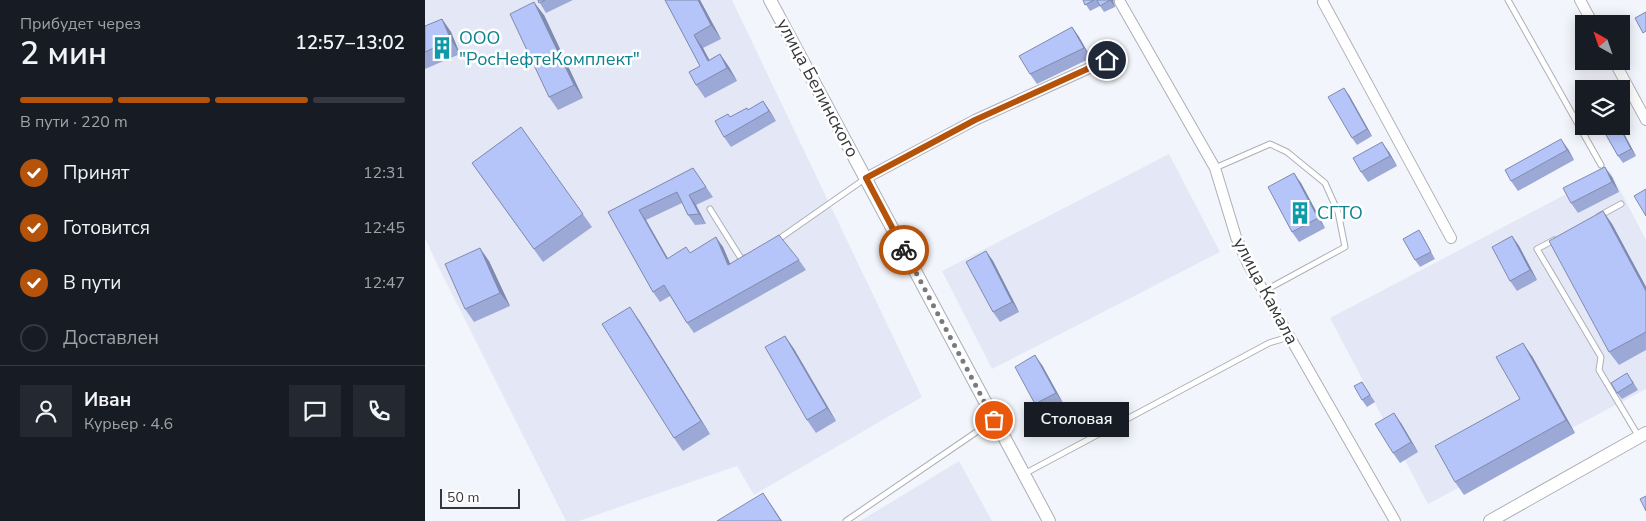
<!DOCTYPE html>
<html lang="ru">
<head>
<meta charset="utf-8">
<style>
  body { margin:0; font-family:"Nunito Sans",sans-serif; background:#242831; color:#f1f3f6; height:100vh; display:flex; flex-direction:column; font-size:19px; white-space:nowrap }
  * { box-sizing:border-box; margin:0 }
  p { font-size:16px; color:#9ea1a6 }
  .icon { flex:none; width:28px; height:28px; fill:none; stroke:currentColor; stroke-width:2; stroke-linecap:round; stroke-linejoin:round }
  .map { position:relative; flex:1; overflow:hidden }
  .side { display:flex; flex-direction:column; background:#171b24; width:425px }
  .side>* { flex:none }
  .needle { width:32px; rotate:320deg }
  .fabs { position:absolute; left:1150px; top:15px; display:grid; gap:10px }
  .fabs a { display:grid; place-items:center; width:55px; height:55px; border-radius:0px; background:#171b24; box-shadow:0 2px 12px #0003; font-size:25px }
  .scale { position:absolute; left:15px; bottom:12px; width:80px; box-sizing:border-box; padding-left:5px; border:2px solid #36373a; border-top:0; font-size:14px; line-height:18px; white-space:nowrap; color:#36373a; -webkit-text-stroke:4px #fff; paint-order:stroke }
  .pin { position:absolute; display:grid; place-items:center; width:42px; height:42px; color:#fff; margin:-21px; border:2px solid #fff; border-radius:50%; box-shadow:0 1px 5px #0007 }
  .courier { position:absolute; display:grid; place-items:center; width:50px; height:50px; margin:-25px; border:4px solid #b45309; border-radius:50%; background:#fff; color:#222; box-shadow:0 1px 6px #0007 }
  .bubble { position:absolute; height:35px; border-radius:0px; background:#171b24; box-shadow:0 2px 12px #0003; font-size:16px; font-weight:600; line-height:35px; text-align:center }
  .headline em { font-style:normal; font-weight:600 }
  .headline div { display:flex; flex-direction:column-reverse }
  .headline { display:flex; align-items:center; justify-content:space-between; height:85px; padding:0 20px }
  h1 { font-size:32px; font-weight:600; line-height:38px }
  .bar { display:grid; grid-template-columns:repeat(4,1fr); gap:8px 5px; align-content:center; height:60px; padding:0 20px }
  .bar i { height:6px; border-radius:4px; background:#363941 }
  .bar .current { background:#b45309 }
  .bar p { grid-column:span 4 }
  .line { display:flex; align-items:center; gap:12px; padding:0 20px; border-top:1px solid #363941 }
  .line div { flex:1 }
  .round { display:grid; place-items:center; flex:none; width:52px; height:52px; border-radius:0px; background:#242831 }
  ol { padding:0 20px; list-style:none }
  li { display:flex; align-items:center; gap:15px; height:55px }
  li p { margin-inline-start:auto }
  li .icon { padding:5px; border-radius:50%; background:#b45309; color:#fff; stroke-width:4 }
  li:last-child { color:#9ea1a6 }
  li i { width:28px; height:28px; border:2px solid #363941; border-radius:50% }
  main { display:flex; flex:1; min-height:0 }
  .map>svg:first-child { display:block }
  .built { fill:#e4e8f6 }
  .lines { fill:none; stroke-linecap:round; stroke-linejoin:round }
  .service-casing { stroke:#adafb6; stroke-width:7 }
  .minor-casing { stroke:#adafb6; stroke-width:12 }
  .tertiary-casing { stroke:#adafb6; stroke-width:14 }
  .service { stroke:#fff; stroke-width:5 }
  .minor { stroke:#fff; stroke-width:10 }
  .tertiary { stroke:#fff; stroke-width:12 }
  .wall { fill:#9ca9d6 }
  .shaded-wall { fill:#7f8aae }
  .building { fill:#b5c5f9; stroke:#7f8aae }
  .done { stroke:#787a7e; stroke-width:5; stroke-dasharray:0 9 }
  .route { stroke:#b45309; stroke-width:6 }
  .labels { text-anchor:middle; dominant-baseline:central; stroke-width:5; stroke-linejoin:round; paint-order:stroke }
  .culture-label { font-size:18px; fill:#0d838f; stroke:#fff; text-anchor:start }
  .street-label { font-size:18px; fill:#36373a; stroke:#fff }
</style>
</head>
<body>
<main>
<section class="side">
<div class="headline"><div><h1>2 мин</h1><p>Прибудет через</p></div><em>12:57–13:02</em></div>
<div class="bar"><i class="current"></i><i class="current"></i><i class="current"></i><i></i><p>В пути · 220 m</p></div>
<ol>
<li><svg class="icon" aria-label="check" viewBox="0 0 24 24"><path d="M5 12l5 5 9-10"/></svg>Принят<p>12:31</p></li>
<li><svg class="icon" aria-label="check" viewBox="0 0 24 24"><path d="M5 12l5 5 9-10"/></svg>Готовится<p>12:45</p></li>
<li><svg class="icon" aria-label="check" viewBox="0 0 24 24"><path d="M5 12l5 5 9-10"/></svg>В пути<p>12:47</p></li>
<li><i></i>Доставлен</li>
</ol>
<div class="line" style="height:90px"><a class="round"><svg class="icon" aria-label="person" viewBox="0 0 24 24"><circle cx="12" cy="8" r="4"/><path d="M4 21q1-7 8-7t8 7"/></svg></a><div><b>Иван</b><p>Курьер · 4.6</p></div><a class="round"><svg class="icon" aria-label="chat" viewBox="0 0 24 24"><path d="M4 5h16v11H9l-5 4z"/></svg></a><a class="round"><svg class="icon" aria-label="phone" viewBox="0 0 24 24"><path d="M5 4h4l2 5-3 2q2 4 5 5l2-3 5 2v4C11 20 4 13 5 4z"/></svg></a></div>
</section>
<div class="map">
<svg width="1221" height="521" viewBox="0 0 1221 521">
  <rect width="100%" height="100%" fill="#f3f5fc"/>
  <!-- built -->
  <path class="built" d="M0 0H307L497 397 329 495 312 466 154 521H141L12 264 0 238Z
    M744 154 795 252 567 369 517 271Z
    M1185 171 1221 240V389L1003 504 905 318Z
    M534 461 567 521H435Z"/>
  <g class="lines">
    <defs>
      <path id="service" d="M1083 0 1176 165
        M790 168 845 144 862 152 900 183 913 212 920 247 839 291
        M285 209 317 260 320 258
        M1174 216 1196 204
        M1129 240 1112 249 1176 357 1174 370 1214 437
        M351 241 441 178
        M599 474 844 343 864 337
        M421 521 569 420"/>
      <path id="minor" d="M1155 0 1168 24
        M695 2 790 168 811 237 823 264 970 521
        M898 2 1026 238
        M1189 61 1221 120
        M441 178 550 120 682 60"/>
      <path id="tertiary" d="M345 0 624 521
        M1065 521 1221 433"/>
    </defs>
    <!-- service casing -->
    <use href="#service" class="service-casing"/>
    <!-- minor casing -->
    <use href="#minor" class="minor-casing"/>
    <!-- tertiary casing -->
    <use href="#tertiary" class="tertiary-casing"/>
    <!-- service -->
    <use href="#service" class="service"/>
    <!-- minor -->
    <use href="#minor" class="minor"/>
    <!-- tertiary -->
    <use href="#tertiary" class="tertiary"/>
  </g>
  <!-- wall -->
  <path class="wall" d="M113 0H148L121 13Z
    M240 0H275L296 39 278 48 284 60 295 54 304 67 312 81 280 98 271 85 275 66Z
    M658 0H689L688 1 690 7 679 12 675 6 665 11Z
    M119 15 158 98 133 110 124 97Z
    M17 19 26 32 35 54 0 69V26Z
    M647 27 654 37 666 58 612 84 605 74Z
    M924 95 947 136 932 145 927 138Z
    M338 101 351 121 306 147 299 137 305 117 323 110Z
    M1176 126H1195L1211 156 1198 163 1193 156Z
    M96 127 167 227 118 262 47 163Z
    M1143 149 1149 160 1093 191 1086 181Z
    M964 152 972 166 943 182 936 172Z
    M268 168 288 197 271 205 281 224 270 225 263 215 257 203 221 220 243 259 298 247 305 264 374 260 381 270 269 333 262 323 245 296 235 302 228 292 183 212Z
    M1187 177 1194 192 1153 213 1146 203Z
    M876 183 900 228 874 242 867 232Z
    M1178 211 1187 224 1221 287V350L1194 365 1184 352Z
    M1087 236 1094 246 1112 280 1092 291 1085 281Z
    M998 237 1010 259 995 267 990 260Z
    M561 251 568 261 594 312 575 322 568 312Z
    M64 261 85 306 49 322 40 309Z
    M214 320 285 434 258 451 249 438Z
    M360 336 369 349 411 421 391 433 382 420Z
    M1107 356 1150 433 1039 495 1030 482 1095 399Z
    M617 365 638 403 618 414 610 404Z
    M1207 380 1213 390 1197 399 1192 393Z
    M937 382 950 402 942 407 937 400Z
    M976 423 993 452 975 463 968 453Z"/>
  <!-- shaded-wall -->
  <path class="shaded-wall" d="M273 0H275L296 39 286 25Z
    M685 0H689L688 1 690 7Z
    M109 2 119 15 158 98 149 85Z
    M17 19 26 32 35 54 26 40Z
    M647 27 654 37 666 58 659 48Z
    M269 35 278 48 292 74 283 61Z
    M295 54 304 67 312 81 302 68Z
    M919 88 924 95 947 136 942 129Z
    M338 101 345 111 351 121 344 111Z
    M1194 126H1195L1211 156 1206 149Z
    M1136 139 1143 149 1149 160 1142 150Z
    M957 142 964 152 972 166 965 156Z
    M1180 167 1187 177 1194 192 1187 182Z
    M869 173 876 183 900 228 893 218Z
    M264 195 271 205 281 224 274 214Z
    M214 210 221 220 249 269 242 259Z
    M1178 211 1187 224 1221 287V291Z
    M1087 236 1094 246 1112 280 1105 270Z
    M291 237 298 247 310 275 303 265Z
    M55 248 64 261 85 306 75 293Z
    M561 251 568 261 594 312 587 302Z
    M205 307 214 320 285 434 276 421Z
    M360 336 369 349 411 421 402 408Z
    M1098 343 1107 356 1150 433 1141 420Z
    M610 355 617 365 638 403 631 393Z
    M969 413 976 423 993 452 986 442Z
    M338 493 347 506 357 521H356Z"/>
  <!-- building -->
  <path class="building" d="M113 0H120L114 3Z
    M240 0H273L286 25 269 35 283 61 295 54 302 68 271 85 264 72 275 66Z
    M658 0H669L660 5Z
    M672 0H685L675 6Z
    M109 2 149 85 124 97 85 14Z
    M1221 12V31L1218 33 1210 18Z
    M17 19 26 40 0 52V26Z
    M647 27 659 48 605 74 594 56Z
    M919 88 942 129 927 138 903 97Z
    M338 101 344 111 299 137 290 121 303 114 305 117 322 108 323 110Z
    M1176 126H1194L1206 149 1193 156Z
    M96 127 158 214 109 249 47 163Z
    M1136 139 1142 150 1086 181 1080 170Z
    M957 142 965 156 936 172 928 158Z
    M1180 167 1187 182 1146 203 1138 188Z
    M268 168 281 187 264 195 274 214 263 215 252 192 214 210 242 259 261 247 265 253 291 237 303 265 354 235 374 260 262 323 239 285 228 292 183 212Z
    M869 173 893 218 867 232 843 187Z
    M1221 189V216L1209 196Z
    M1178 211 1221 291V332L1184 352 1124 241Z
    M994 230 1006 252 990 260 978 239Z
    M1087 236 1105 270 1085 281 1067 247Z
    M55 248 75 293 40 309 20 264Z
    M561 251 587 302 568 312 541 262Z
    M205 307 276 421 249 438 177 324Z
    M360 336 402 408 382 420 340 347Z
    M1098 343 1141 420 1030 482 1010 446 1095 399 1071 357Z
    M610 355 631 393 610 404 590 367Z
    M1202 373 1208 383 1192 393 1186 383Z
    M937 382 945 395 937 400 929 386Z
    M969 413 986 442 968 453 950 424Z
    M338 493 356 521H292Z
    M1221 496V511L1215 499Z"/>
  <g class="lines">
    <!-- done -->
    <path class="done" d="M479 250 569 420"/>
    <!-- route -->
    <path class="route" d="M479 250 441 178 550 120 682 60"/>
  </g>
  <!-- icons -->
  <defs>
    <symbol id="building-bare" viewBox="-9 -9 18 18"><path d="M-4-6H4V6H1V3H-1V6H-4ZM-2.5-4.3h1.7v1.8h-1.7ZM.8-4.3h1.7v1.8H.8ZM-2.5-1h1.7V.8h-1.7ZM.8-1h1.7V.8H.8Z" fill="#0f9aa8" stroke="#fff" stroke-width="2.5" paint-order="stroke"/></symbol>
  </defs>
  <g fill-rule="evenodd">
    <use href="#building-bare" x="1" y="32" width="32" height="32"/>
    <use href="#building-bare" x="859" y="197" width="32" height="32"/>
  </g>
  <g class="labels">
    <!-- culture labels -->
    <g class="culture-label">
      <text x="34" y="38">ООО<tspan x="34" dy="21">"РосНефтеКомплект"</tspan></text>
      <text x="892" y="213">СГТО</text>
    </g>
    <!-- street labels -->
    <g class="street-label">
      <text transform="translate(393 88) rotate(62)">улица Белинского</text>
      <text transform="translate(841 291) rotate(62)">улица Камала</text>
    </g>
  </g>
</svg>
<div class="fabs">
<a><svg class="needle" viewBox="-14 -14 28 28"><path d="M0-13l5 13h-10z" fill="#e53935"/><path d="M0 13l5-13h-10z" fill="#9ea1a6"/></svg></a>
<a><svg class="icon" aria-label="layers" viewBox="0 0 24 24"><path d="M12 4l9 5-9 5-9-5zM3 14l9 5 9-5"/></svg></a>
</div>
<div class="scale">50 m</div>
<div class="pin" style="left:569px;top:420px;background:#ea580c"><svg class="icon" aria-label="bag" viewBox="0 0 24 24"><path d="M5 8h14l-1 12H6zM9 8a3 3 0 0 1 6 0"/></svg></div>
<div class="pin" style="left:682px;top:60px;background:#1f2937"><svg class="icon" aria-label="home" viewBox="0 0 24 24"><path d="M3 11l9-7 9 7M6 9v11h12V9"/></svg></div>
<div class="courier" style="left:479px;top:250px"><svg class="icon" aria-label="bike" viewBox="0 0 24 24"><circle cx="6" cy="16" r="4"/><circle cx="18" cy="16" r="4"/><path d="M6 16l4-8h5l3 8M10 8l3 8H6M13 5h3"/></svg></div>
<div class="bubble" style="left:599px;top:402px;width:105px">Столовая</div>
</div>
</main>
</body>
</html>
